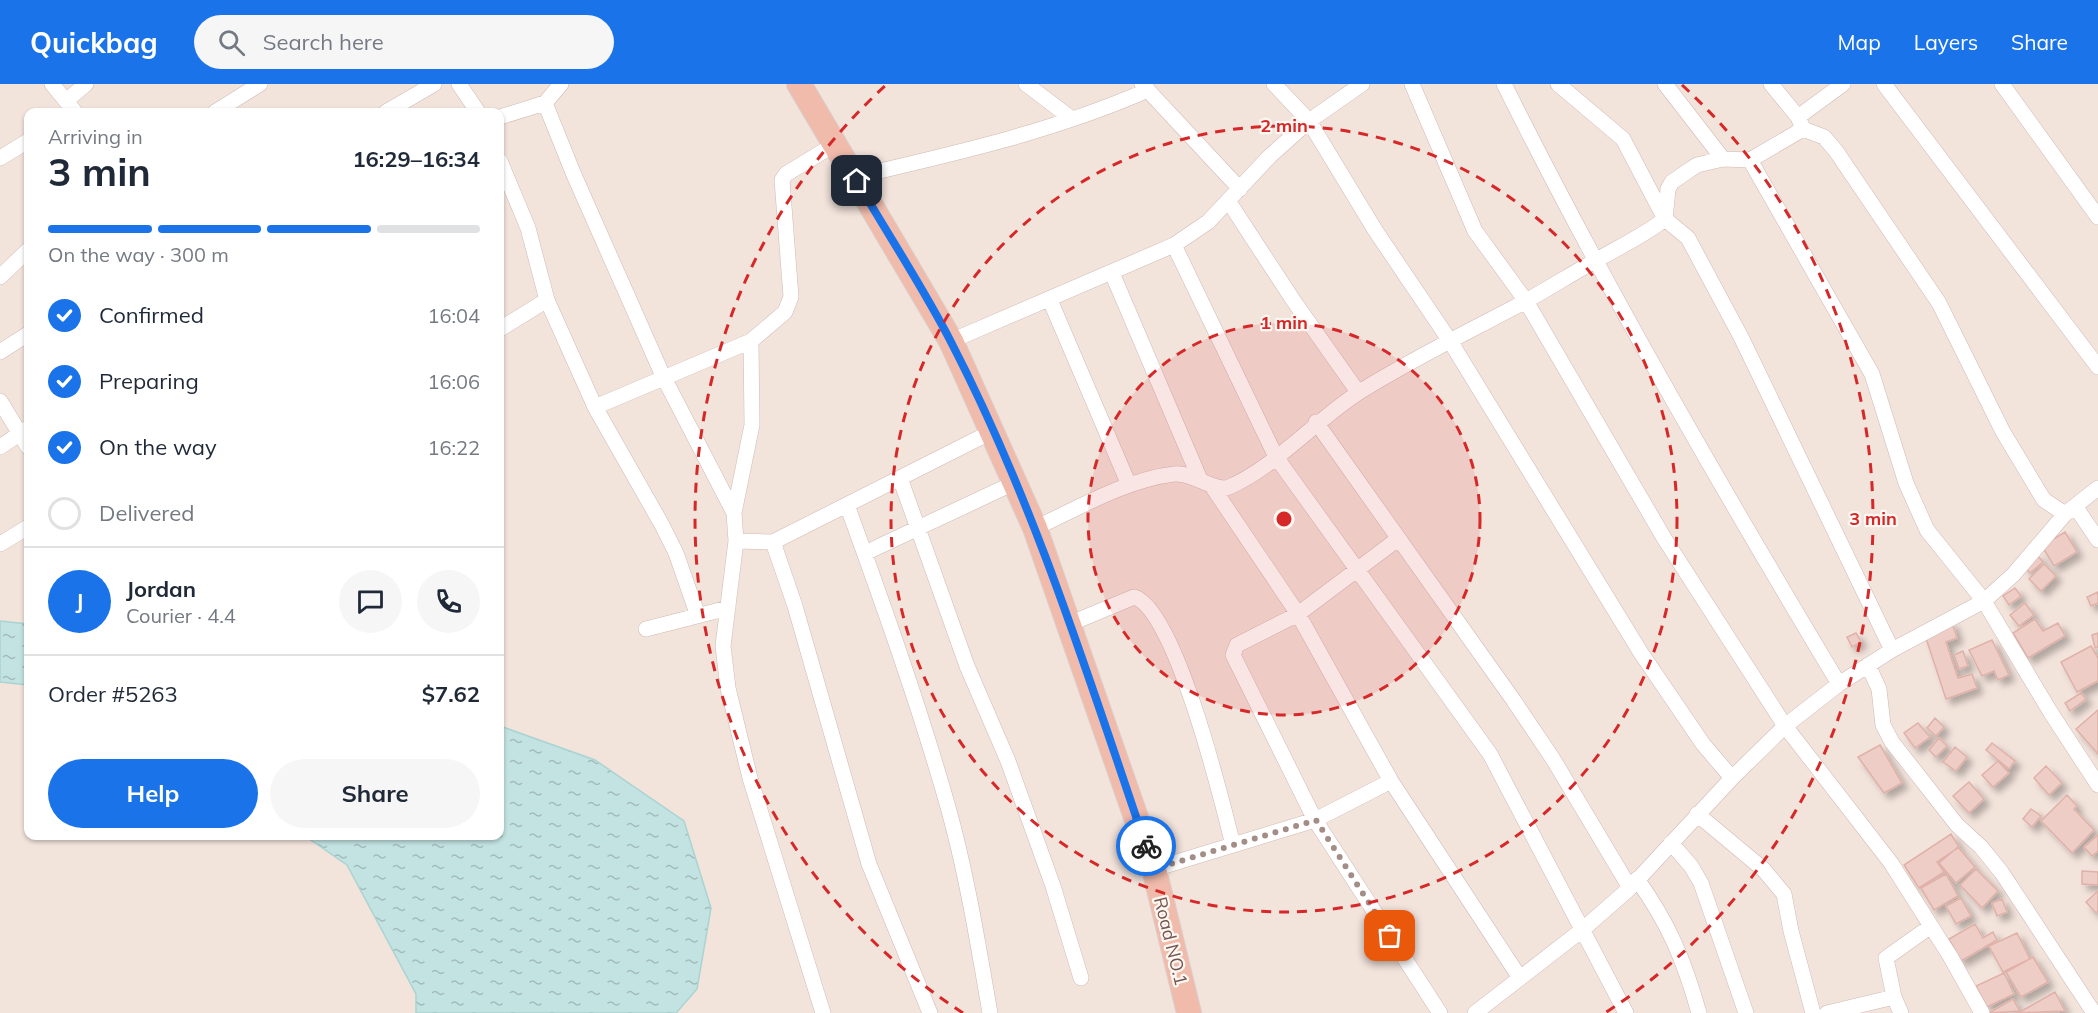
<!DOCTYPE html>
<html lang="en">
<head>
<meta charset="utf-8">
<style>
  body { margin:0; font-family:Mulish,sans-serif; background:#f6f6f7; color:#1f2937; height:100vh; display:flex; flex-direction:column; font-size:22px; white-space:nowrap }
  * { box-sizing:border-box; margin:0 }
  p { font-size:20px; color:#747a83 }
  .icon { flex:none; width:33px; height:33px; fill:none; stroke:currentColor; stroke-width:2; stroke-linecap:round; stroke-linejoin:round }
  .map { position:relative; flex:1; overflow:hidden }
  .drawer { position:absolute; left:24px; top:24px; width:480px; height:732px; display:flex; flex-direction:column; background:#fff; border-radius:12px; box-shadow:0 2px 4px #0004 }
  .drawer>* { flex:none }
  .pin { position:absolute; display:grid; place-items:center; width:51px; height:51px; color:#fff; margin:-26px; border-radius:12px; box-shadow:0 3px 9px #0006 }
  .courier { position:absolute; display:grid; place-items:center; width:60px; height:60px; margin:-30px; border:4px solid #1a73e8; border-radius:50%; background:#fff; color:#222; box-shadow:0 2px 8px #0007 }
  .overview em { font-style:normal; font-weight:700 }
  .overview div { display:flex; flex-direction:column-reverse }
  .overview { display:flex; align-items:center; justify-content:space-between; height:102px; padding:0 24px }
  h1 { font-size:39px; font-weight:700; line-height:45px }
  .bar { display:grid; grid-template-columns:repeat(4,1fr); gap:9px 6px; align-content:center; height:72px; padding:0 24px }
  .bar i { height:8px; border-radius:4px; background:#e0e1e3 }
  .bar .active { background:#1a73e8 }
  .bar p { grid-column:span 4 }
  .line { display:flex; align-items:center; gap:15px; padding:0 24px; border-top:2px solid #e0e1e3 }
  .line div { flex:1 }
  .round { display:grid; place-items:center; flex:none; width:63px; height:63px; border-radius:32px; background:#f6f6f7 }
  ol { padding:0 24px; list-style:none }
  li { display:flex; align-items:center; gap:18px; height:66px }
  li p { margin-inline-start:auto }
  li .icon { padding:6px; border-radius:50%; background:#1a73e8; color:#fff; stroke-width:4 }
  li:last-child { color:#747a83 }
  li i { width:33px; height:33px; border:3px solid #e0e1e3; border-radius:50% }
  .button { display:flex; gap:12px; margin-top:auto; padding:12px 24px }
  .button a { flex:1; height:69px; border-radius:36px; background:#1a73e8; color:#fff; font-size:24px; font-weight:700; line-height:69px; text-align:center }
  .button a+a { background:#f6f6f7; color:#1f2937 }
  header { display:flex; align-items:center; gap:36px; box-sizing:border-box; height:84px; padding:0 30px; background:#1a73e8; color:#fff }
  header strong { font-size:28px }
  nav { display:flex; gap:33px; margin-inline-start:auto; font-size:21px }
  .search { width:420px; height:54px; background:#f6f6f7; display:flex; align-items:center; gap:15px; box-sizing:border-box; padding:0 21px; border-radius:33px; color:#747a83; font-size:22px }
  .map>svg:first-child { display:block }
  .residential { fill:#f2e3db; fill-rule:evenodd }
  .water { fill:url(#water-ripples); stroke:#a9d4d1; stroke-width:1.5 }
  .building { fill:#eecdc6; stroke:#dfb1a8; stroke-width:1.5; filter:url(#shadow) }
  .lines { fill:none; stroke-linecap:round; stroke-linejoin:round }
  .minor-casing { stroke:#cfbbb5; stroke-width:16 }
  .trunk-casing { stroke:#d8d0ce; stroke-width:26 }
  .minor { stroke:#fff; stroke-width:15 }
  .trunk { stroke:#f0bbab; stroke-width:24 }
  .done { stroke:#a38d87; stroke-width:6; stroke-dasharray:0 10.8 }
  .route { stroke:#1a73e8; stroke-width:8 }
  .ring { fill:none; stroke:#d62828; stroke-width:3; stroke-dasharray:10 8 }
  .labels { text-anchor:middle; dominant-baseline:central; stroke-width:4.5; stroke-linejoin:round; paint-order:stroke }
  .street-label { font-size:18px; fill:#745651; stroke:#fef7f2 }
  .centre { fill:#d62828; stroke:#fef7f2; stroke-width:3 }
  .ring-label { font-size:18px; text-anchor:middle; font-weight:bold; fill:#d62828; stroke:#fef7f2; stroke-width:4.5; stroke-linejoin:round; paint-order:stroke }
</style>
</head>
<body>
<header>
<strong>Quickbag</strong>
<div class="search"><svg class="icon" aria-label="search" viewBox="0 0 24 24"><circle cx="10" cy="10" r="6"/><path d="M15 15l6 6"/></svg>Search here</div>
<nav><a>Map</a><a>Layers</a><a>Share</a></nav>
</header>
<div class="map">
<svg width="2098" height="929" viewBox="0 0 2098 929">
  <defs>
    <pattern id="water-ripples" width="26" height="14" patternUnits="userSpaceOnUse" patternTransform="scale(1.5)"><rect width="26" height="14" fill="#c2e3e1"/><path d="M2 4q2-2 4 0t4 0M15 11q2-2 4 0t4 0" fill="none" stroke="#a2bbb9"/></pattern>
    <filter id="shadow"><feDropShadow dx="5.5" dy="5.5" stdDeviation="3" flood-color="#0004"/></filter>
  </defs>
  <rect width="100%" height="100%" fill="#fbf2ec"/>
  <!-- residential -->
  <path class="residential" d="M0 0H2098V929H0ZM28 28H500V752H28Z"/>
  <!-- water -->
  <path class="water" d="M0 537 28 540V601L0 598Z
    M500 642 595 676 684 737 711 824 697 905 676 929H416V910L347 781 305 752H500Z"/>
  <!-- building -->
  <path class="building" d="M2065 448 2077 468 2054 482 2042 462Z
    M2036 470 2043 478 2030 489 2023 481Z
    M2044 480 2056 492 2041 507 2029 495Z
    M2015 504 2021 512 2009 521 2003 512Z
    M2098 508V519L2091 522 2087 513Z
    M2025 519 2034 531 2019 542 2010 531Z
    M2035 535 2043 547 2058 539 2065 552 2028 574 2013 549Z
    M1952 538 1957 554 1946 558 1958 594 1972 590 1977 604 1946 615 1924 548Z
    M1856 549 1861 558 1852 563 1847 553Z
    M2098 549V563L2095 564 2092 551Z
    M1992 556 2009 591 1998 596 1994 587 1982 592 1969 566Z
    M2091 562 2098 574V597L2077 608 2061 578Z
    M1963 567 1968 582 1959 585 1954 571Z
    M2081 609 2086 615 2070 627 2065 619Z
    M2098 626V670L2076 645Z
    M1935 634 1944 643 1936 652 1927 644Z
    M1918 639 1930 653 1915 664 1904 649Z
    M1939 654 1947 662 1936 673 1929 666Z
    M1992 659 2015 677 2009 685 1986 666Z
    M1880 661 1902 699 1884 709 1858 673Z
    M1955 663 1967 673 1956 687 1943 678Z
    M1998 677 2009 689 1993 703 1982 691Z
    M2046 682 2062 699 2049 711 2034 694Z
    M1969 698 1984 715 1969 729 1953 712Z
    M2067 711 2077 722 2074 725 2094 746 2072 769 2041 737Z
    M2031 725 2041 732 2032 743 2023 735Z
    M1951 750 1959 763 1937 778 1944 788 1919 804 1904 781Z
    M2098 751V767L2092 772 2084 763Z
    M1958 763 1975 783 1956 799 1939 779Z
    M1976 785 1998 807 1982 824 1960 801Z
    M2082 787 2098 788V801L2082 800Z
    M1946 790 1958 812 1934 826 1921 804Z
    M2098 807V827L2096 829 2086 818Z
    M1961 814 1971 832 1956 840 1946 822Z
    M2002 815 2007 828 1997 832 1992 819Z
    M1975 840 1983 854 1993 848 1997 856 1961 877 1949 855Z
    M2017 849 2030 875 2003 888 1989 862Z
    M2033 873 2048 898 2021 913 2006 888Z
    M2004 889 2014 910 1987 923 1976 902Z
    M2055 908 2065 927 2018 929Z
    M2013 915 2020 927 1989 929Z"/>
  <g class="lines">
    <defs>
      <path id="minor" d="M52 0 75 28
        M459 0 478 28
        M1026 0 1072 35
        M1142 0 1240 105
        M1274 0 1309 37 1375 146 1450 257 1641 569 1703 660 1732 694
        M1412 0 1475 147 1526 217 1664 454 1749 586 1785 642 1891 779 1950 872 1982 929
        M1504 0C1606 205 1721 403 1839 600
        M1558 0 1623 55 1665 135 1688 154 1741 253 1892 566
        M1665 0 1723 75
        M1771 0 1798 33 1802 42
        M1884 0 2098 283
        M2002 0 2098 133
        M66 17 86 0
        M545 19 574 91 663 292 734 429
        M215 28 260 0
        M386 28 434 0
        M500 33 545 19 561 0
        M1798 33 1843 0
        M0 74 28 57
        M1750 76 1872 290 1906 399 1927 446 1984 517 2051 629 2098 701
        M500 77 528 144 547 216 500 245
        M854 93C953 70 1055 47 1148 6
        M1229 118 1293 216 1358 308
        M1174 161 1276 373 1490 670 1626 929
        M1112 189 1199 393
        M0 193 28 166
        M547 216 595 323
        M1050 216 1129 401
        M751 257 752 341 734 429 736 457 723 562 728 604 750 694 823 929
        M951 257 1174 161 1208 138 1270 72 1309 37 1362 0
        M0 268 28 250
        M0 317 28 363
        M1316 338 1514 617 1553 675 1630 804
        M0 363 28 344
        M900 394 967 582 1008 677 1053 802 1081 894
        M1211 401 1298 530 1391 697 1520 894
        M847 421C883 520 919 621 948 723 967 791 978 860 990 929
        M2075 422 2098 456
        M1035 444C1079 424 1125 396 1174 390 1194 388 1215 409 1229 403 1274 384 1318 334 1361 307 1414 274 1470 247 1524 218 1548 205 1571 190 1595 177 1619 163 1643 152 1665 135L1668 105 1672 98 1688 87 1697 81 1723 75 1750 76 1803 45 1824 53 1836 67 1939 219 2003 348 2039 408 2044 416 2065 430
        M1398 455 1298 530 1237 561 1233 571 1315 736 1440 929
        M736 457 773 458 993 347
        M773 458 795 522 869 780 930 929
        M0 460 28 443
        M865 469 1016 398
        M698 532 676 469 662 441 595 323 751 257 785 228 791 213 782 96 786 90 835 60
        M1069 540 1134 513C1175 524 1222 717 1233 761
        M646 545 728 524
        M1868 581 1879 605 1883 641 1892 658 1957 741 1981 763 2002 789 2094 929
        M1697 730 1763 785 1784 810 1791 847 1813 929
        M1671 759 1691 782 1701 799 1746 929
        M1154 785 1315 736 1391 697
        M1637 795C1669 840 1684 876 1699 929
        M1475 929 1582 846 1630 804 1732 694 1785 642 1839 600 1892 566 1984 517 2013 491 2065 430 2098 404
        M1827 929 1894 913
        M1901 929 1894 913 1886 874 1931 842"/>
      <path id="trunk" d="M799 0 951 257 1035 444 1154 785 1189 929"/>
    </defs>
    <!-- minor casing -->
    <use href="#minor" class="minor-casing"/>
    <!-- trunk casing -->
    <use href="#trunk" class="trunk-casing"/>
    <!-- minor -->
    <use href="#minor" class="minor"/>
    <!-- trunk -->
    <use href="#trunk" class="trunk"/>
  </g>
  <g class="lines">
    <!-- done -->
    <path class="done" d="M1146 762 1154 785 1316 736 1390 852"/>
    <!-- route -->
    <path class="route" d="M857 97C888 151 923 203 951 258 1034 418 1088 592 1146 762"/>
  </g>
  <!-- distance rings -->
  <circle cx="1284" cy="435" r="196" fill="#d62828" fill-opacity=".12"/>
  <g class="ring">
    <circle cx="1284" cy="435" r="196"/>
    <circle cx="1284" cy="435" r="393"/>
    <path d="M963 929A589 589 0 0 1 886 1M1682 1A589 589 0 0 1 1605 929"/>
  </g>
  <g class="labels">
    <!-- street labels -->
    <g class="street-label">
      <text transform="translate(1171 857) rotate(76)">Road NO.1</text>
    </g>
  </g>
  <circle cx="1284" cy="435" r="9" class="centre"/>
  <g class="ring-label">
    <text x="1284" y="48">2 min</text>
    <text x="1284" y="245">1 min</text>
    <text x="1873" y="441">3 min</text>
  </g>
</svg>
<div class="pin" style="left:1390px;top:852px;background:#ea580c"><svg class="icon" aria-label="bag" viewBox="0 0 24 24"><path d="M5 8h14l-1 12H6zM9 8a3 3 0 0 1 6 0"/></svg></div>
<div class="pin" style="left:857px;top:97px;background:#1f2937"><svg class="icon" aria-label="home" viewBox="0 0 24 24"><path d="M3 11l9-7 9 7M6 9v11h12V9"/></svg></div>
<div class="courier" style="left:1146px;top:762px"><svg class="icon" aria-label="bike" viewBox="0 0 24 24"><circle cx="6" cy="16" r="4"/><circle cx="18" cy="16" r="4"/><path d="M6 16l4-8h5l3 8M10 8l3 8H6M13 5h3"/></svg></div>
<section class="drawer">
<div class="overview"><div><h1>3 min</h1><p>Arriving in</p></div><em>16:29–16:34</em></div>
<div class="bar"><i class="active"></i><i class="active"></i><i class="active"></i><i></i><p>On the way · 300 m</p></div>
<ol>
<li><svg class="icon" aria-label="check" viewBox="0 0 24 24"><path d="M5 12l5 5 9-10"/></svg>Confirmed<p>16:04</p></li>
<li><svg class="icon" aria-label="check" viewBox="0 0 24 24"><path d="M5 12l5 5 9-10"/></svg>Preparing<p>16:06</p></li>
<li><svg class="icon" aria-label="check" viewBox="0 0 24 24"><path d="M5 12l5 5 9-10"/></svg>On the way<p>16:22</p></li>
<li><i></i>Delivered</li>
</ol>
<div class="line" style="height:108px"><b class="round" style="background:#1a73e8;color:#fff">J</b><div><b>Jordan</b><p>Courier · 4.4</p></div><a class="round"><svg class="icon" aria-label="chat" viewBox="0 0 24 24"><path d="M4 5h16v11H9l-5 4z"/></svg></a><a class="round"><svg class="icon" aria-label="phone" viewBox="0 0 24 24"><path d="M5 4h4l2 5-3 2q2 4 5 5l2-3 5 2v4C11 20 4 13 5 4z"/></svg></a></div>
<div class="line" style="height:78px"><div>Order #5263</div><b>$7.62</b></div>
<div class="button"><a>Help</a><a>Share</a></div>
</section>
</div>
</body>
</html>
